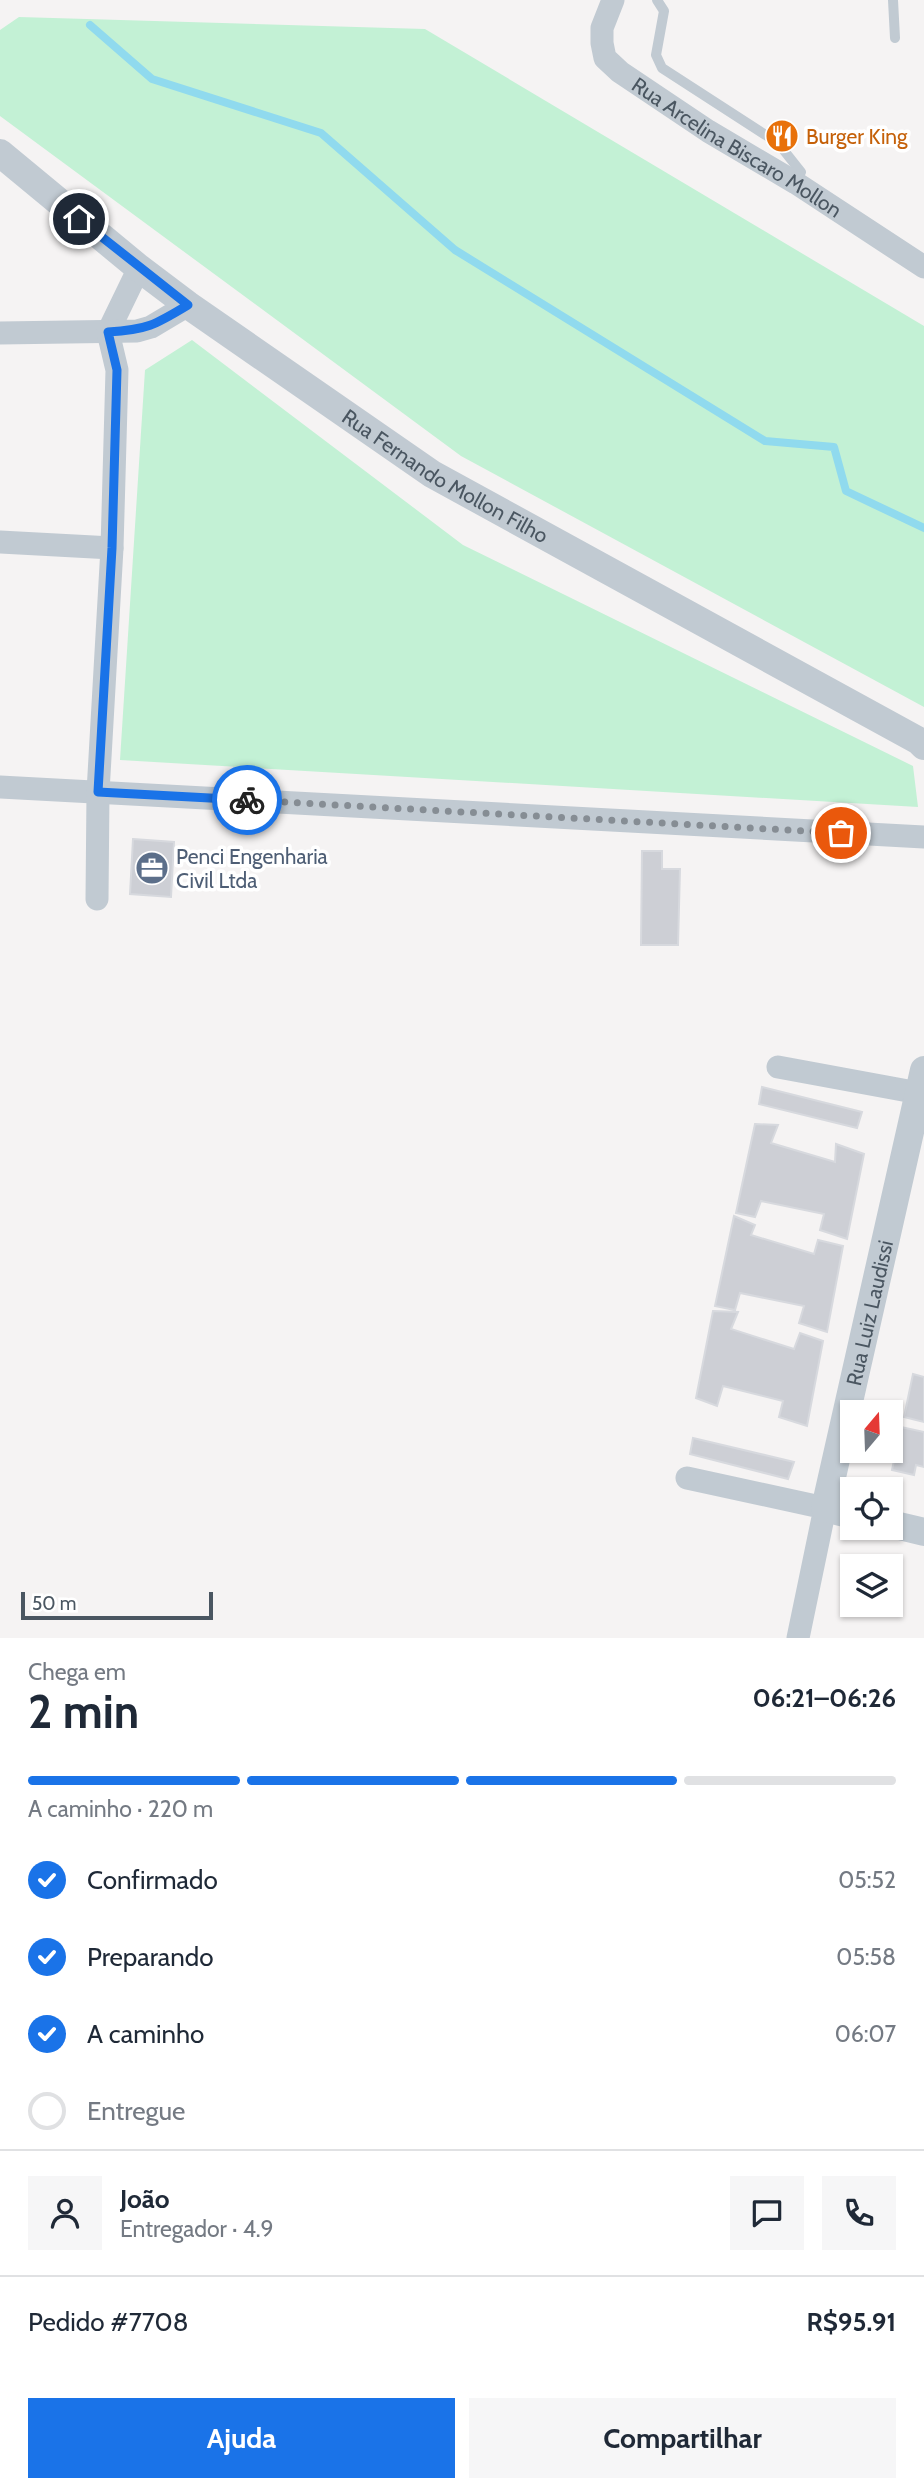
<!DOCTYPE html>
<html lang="pt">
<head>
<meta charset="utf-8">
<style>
  body { margin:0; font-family:Cabin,sans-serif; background:#f6f6f7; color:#1f2937; height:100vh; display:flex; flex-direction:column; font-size:26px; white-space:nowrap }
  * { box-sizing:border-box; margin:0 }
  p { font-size:23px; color:#747a83 }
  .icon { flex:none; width:38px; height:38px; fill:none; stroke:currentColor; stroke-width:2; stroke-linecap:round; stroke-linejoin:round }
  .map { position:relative; height:1638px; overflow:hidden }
  .sheet { display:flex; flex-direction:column; background:#fff; flex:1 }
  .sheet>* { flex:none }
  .needle { width:46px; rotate:19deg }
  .fabs { position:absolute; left:840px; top:1400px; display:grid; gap:14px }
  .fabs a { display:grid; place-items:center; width:63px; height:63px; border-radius:0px; background:#fff; box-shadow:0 2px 5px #0004; font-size:35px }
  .scale { position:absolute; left:21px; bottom:18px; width:192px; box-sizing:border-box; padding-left:7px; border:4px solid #4a5661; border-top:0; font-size:19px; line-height:24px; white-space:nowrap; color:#4a5661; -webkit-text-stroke:5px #fff; paint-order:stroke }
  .pin { position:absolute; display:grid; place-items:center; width:60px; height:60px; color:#fff; margin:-30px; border:4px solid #fff; border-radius:50%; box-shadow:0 2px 7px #0007 }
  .courier { position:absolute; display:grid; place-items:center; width:70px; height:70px; margin:-35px; border:5px solid #1a73e8; border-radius:50%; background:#fff; color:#222; box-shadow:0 2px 9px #0007 }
  .headline em { font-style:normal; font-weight:700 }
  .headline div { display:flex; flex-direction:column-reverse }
  .headline { display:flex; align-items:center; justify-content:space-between; height:119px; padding:0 28px }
  h1 { font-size:46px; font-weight:700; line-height:52px }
  .bar { display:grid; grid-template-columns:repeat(4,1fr); gap:10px 7px; align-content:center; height:84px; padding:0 28px }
  .bar i { height:9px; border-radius:5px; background:#e0e1e3 }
  .bar .selected { background:#1a73e8 }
  .bar p { grid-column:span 4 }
  .line { display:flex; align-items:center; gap:18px; padding:0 28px; border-top:2px solid #e0e1e3 }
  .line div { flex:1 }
  .round { display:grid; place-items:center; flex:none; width:74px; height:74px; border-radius:0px; background:#f6f6f7 }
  ol { padding:0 28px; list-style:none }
  li { display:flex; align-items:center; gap:21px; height:77px }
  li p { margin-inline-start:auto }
  li .icon { padding:7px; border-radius:50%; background:#1a73e8; color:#fff; stroke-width:4 }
  li:last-child { color:#747a83 }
  li i { width:38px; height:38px; border:4px solid #e0e1e3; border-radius:50% }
  .primary-button { display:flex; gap:14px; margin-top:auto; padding:14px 28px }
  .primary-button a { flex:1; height:80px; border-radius:0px; background:#1a73e8; color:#fff; font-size:28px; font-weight:700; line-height:80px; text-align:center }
  .primary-button a+a { background:#f6f6f7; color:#1f2937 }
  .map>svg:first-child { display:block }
  .green { fill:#c3f1d5 }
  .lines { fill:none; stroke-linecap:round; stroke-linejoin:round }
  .stream { stroke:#90daee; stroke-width:8 }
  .building { fill:#cdcfd5; stroke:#d7d9de; stroke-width:2 }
  .service { stroke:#c1cad2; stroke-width:10 }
  .minor { stroke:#c1cad2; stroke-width:23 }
  .tertiary { stroke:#c1cad2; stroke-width:28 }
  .done { stroke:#868d94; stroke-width:7; stroke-dasharray:0 12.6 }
  .route { stroke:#1a73e8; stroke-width:9 }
  .labels { text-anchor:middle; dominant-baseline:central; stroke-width:7; stroke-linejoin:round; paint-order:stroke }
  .food-label { font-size:21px; fill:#c56008; stroke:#fff; text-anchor:start }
  .street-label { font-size:21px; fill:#4a5661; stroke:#fff }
  .service-label { font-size:21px; fill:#4e5e75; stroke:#fff; text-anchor:start }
</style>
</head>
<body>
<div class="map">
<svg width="924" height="1638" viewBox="0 0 924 1638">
  <rect width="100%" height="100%" fill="#f5f3f3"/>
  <!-- green -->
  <path class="green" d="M19 17 425 29 924 326V707L461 456 0 116V30Z
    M192 340 463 545 913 766 918 807 120 760 145 370Z"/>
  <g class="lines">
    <!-- stream -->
    <path class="stream" d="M90 25 152 79 321 133 455 250 765 441 834 447 846 491 924 528"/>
  </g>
  <!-- building -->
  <path class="building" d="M133 839 174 842 171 897 130 894Z
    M642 851H662V869H680L678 945H641Z
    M762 1087 862 1112 857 1128 759 1104Z
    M755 1124 778 1125 771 1143 835 1162 836 1144 864 1154 847 1239 820 1230 824 1214 761 1201 755 1217 736 1213Z
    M734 1216 755 1225 751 1235 814 1254 818 1240 843 1246 827 1332 799 1323 804 1306 740 1293 735 1310 715 1306Z
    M713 1311 738 1312 731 1329 794 1349 800 1333 823 1341 807 1426 779 1417 783 1401 723 1386 717 1406 696 1398Z
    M913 1374 924 1377V1422L904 1417Z
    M901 1427 924 1432V1467L916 1465 914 1475 892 1470Z
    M693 1438 794 1462 788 1479 690 1454Z"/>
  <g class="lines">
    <!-- service -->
    <path class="service" d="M657 0 664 11 656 55 662 68 778 143 801 172 796 183
      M893 0 895 38"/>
    <!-- minor -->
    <g class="minor">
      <path id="s1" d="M613 0 602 28V43L605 58 620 72 708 131 796 183 924 267"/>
      <path d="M108 332 139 268"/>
      <path d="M0 333 137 331 151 327 188 305"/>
      <path d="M0 542 112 548"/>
      <path d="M0 787 924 837"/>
      <path d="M97 899 98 792 112 548 117 370 108 332"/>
      <path d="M778 1067 919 1093"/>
      <path d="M687 1478 825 1508 798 1638"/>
    </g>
    <!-- tertiary -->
    <g class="tertiary">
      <path id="s2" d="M0 153 139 268 188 305 432 474 919 741 924 746"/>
      <path id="s3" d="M852 1515 825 1508 924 1070"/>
      <path d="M891 1524 924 1532"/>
    </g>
  </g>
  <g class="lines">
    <!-- done -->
    <path class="done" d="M247 800 841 833"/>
    <!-- route -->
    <path class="route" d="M79 219 188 305C155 325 147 330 108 332L117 370 112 548 98 792 247 800"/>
  </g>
  <!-- icons -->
  <defs>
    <symbol id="restaurant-disc" viewBox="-11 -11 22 22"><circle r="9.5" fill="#e8710a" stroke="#fff"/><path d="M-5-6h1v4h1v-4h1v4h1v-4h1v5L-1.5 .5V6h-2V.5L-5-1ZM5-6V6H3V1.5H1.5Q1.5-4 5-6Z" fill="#fff"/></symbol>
    <symbol id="office-disc" viewBox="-11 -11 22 22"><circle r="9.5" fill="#5c6f8a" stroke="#fff"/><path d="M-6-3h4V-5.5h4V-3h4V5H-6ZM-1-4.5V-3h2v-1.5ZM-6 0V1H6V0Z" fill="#fff"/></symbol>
  </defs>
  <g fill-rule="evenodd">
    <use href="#restaurant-disc" x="763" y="117" width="38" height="38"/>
    <use href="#office-disc" x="133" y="849" width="38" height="38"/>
  </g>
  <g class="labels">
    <!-- food labels -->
    <g class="food-label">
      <text x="806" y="136">Burger King</text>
    </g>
    <!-- street labels -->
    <g class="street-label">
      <text stroke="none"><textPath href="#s1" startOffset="220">Rua Arcelina Biscaro Mollon</textPath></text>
      <text stroke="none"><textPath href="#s2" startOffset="551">Rua Fernando Mollon Filho</textPath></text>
      <text stroke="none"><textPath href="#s3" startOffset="228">Rua Luiz Laudissi</textPath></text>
    </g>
    <!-- service labels -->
    <g class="service-label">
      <text x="176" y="856">Penci Engenharia<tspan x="176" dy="24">Civil Ltda</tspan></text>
    </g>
  </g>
</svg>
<div class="fabs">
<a><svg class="needle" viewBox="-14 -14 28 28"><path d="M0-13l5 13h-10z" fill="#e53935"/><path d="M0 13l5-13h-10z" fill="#747a83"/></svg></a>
<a><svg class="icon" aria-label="locate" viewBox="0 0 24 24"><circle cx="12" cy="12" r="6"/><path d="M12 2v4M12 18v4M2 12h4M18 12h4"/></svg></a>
<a><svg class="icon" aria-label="layers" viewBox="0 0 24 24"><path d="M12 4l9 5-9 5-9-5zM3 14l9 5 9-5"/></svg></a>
</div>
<div class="scale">50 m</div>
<div class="pin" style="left:841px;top:833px;background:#ea580c"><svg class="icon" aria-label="bag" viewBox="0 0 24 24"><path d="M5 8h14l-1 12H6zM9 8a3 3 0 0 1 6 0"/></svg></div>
<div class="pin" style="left:79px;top:219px;background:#1f2937"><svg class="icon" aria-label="home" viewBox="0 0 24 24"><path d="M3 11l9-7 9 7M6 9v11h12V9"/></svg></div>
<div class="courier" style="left:247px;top:800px"><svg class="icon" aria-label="bike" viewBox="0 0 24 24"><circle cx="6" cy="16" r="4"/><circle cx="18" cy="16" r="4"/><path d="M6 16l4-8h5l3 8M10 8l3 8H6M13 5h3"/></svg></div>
</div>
<section class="sheet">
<div class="headline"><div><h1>2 min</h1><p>Chega em</p></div><em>06:21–06:26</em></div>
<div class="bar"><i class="selected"></i><i class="selected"></i><i class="selected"></i><i></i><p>A caminho · 220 m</p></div>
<ol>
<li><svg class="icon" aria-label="check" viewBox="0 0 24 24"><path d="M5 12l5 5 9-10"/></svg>Confirmado<p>05:52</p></li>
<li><svg class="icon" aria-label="check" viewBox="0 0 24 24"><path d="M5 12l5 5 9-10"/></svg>Preparando<p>05:58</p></li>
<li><svg class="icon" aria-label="check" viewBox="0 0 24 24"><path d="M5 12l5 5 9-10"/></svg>A caminho<p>06:07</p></li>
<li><i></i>Entregue</li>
</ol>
<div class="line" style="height:126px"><a class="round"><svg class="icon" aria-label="person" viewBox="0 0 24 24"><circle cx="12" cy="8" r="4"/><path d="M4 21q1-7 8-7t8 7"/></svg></a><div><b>João</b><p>Entregador · 4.9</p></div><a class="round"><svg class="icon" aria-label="chat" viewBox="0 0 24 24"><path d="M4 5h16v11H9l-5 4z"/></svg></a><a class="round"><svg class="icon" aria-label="phone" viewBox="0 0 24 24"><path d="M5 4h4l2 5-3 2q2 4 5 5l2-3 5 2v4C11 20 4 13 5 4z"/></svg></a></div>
<div class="line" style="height:91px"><div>Pedido #7708</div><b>R$95.91</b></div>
<div class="primary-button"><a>Ajuda</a><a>Compartilhar</a></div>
</section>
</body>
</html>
